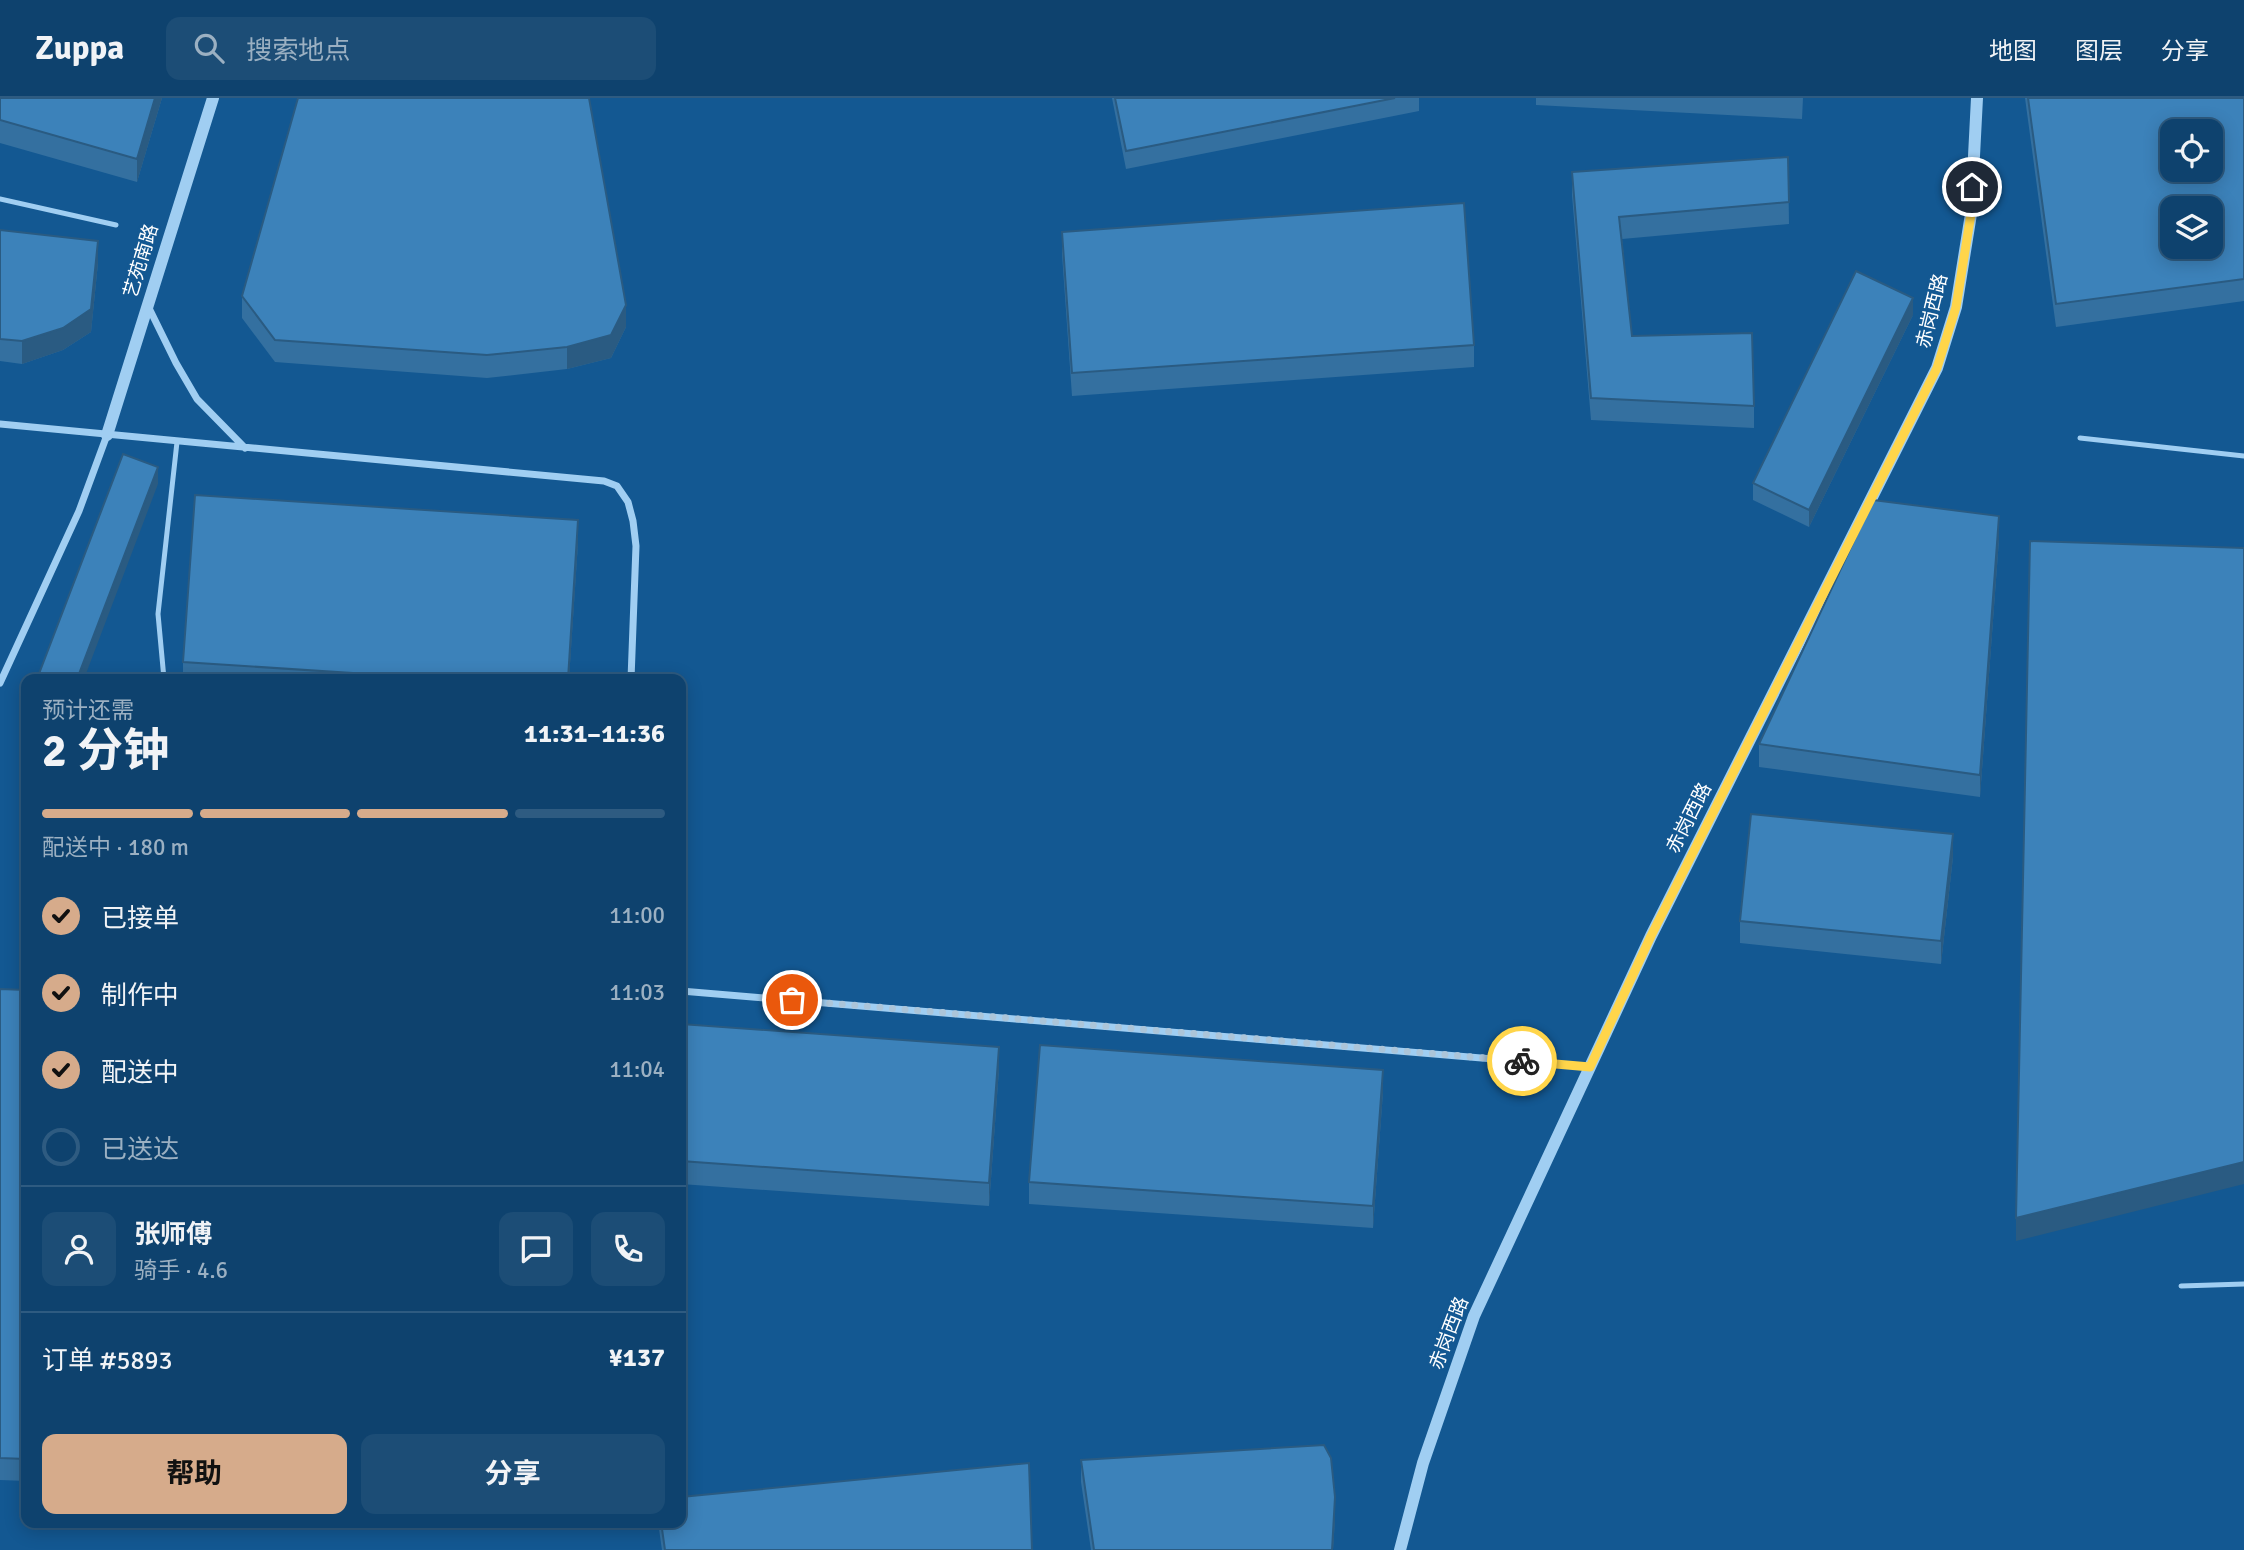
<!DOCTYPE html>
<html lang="zh">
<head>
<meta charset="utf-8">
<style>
  body { margin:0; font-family:Signika,"Noto Sans SC",sans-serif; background:#1c4d76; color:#f1f3f6; height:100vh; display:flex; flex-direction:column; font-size:26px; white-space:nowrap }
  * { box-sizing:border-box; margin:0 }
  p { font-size:23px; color:#9bb0c2 }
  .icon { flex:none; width:38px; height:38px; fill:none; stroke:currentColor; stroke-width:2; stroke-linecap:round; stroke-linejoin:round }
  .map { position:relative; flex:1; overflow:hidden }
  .panel { position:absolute; left:21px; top:576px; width:665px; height:854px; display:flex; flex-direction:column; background:#0e426e; border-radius:14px; box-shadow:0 4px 18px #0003,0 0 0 2px #2e5b81 }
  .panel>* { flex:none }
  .buttons { position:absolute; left:2160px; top:21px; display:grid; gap:14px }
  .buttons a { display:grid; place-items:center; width:63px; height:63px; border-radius:14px; background:#0e426e; box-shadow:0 4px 18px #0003,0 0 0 2px #2e5b81; font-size:35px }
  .pin { position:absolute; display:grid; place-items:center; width:60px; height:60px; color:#fff; margin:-30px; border:4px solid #fff; border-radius:50%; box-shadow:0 2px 7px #0007 }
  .courier { position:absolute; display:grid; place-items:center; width:70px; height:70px; margin:-35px; border:5px solid #ffd54a; border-radius:50%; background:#fff; color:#222; box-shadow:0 2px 9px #0007 }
  .summary em { font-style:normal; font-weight:700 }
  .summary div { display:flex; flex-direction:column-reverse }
  .summary { display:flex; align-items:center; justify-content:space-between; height:119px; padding:0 21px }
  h1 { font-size:46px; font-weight:700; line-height:52px }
  .bar { display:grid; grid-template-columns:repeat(4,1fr); gap:10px 7px; align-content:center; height:84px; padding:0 21px }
  .bar i { height:9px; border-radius:5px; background:#2e5b81 }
  .bar .current { background:#d6ab8b }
  .bar p { grid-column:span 4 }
  .line { display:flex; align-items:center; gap:18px; padding:0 21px; border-top:2px solid #2e5b81 }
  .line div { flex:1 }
  .round { display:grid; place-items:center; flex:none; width:74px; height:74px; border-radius:14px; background:#1c4d76 }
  ol { padding:0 21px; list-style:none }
  li { display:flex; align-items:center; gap:21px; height:77px }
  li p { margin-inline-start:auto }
  li .icon { padding:7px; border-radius:50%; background:#d6ab8b; color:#111; stroke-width:4 }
  li:last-child { color:#9bb0c2 }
  li i { width:38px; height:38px; border:4px solid #2e5b81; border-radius:50% }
  .primary-button { display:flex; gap:14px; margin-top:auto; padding:14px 21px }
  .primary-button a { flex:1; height:80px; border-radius:14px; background:#d6ab8b; color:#111; font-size:28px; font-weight:700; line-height:80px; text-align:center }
  .primary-button a+a { background:#1c4d76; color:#f1f3f6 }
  header { display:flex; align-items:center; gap:42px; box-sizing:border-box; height:98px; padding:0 35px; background:#0e426e; border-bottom:2px solid #2e5b81 }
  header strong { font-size:33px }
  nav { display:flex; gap:38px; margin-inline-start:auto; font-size:24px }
  .search { width:490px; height:63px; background:#1c4d76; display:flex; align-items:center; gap:18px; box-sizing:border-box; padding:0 24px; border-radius:14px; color:#9bb0c2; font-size:26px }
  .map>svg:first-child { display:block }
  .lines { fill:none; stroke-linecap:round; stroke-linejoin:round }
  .service { stroke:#a0cef2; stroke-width:5 }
  .minor { stroke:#a0cef2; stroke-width:7 }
  .tertiary { stroke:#a0cef2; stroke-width:12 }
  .wall { fill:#3470a0 }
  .shaded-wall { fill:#2a5b82 }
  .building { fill:#3c82ba; stroke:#2a5b82; stroke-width:2; fill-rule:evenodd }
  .done { stroke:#acc5d9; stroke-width:7; stroke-dasharray:0 12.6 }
  .route { stroke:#ffd54a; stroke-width:9 }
  .labels { text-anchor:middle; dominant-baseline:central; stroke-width:5; stroke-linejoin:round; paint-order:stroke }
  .street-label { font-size:19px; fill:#fff; stroke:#135892 }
</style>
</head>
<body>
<header>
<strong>Zuppa</strong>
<div class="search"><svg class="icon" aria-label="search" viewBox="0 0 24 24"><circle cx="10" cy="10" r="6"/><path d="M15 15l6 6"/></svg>搜索地点</div>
<nav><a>地图</a><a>图层</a><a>分享</a></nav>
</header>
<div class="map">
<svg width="2244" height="1452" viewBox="0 0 2244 1452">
  <rect width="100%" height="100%" fill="#135892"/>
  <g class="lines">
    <!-- service -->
    <path class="service" d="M0 101 116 127
      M2080 340 2244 358
      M164 581 158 516 177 344
      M2181 1188 2244 1186"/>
    <!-- minor -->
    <path class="minor" d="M148 208 176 265 197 301 245 350
      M0 326 604 383 617 388 628 404 633 423 636 448 631 581
      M0 585 79 413 107 337
      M681 893 1590 969"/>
    <!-- tertiary -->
    <path class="tertiary" d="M107 337 213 0
      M1400 1452 1423 1365 1474 1218 1651 838 1937 270 1956 209 1971 116 1977 0"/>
  </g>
  <!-- wall -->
  <path class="wall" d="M0 0H162L137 84 0 45Z
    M1112 0H1419V13L1126 71Z
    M1536 0H1803L1802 21 1536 7Z
    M2025 0H2244V203L2056 229Z
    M1788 59 1789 126 1622 141 1632 238 1754 308V330L1591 322 1572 97V74Z
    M0 132 98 165 91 234 63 252 22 266 0 263Z
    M1062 134 1474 247V269L1072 298 1062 156Z
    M242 198 626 229 611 260 567 271 487 280 275 264 242 220Z
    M1913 217 1809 429 1753 402V385Z
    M1999 441 1980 699 1759 669V646Z
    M578 445 569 581H183V564Z
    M1953 759 1941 866 1740 845V823Z
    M0 891 26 892V1383L0 1382Z
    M681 926 999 971 989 1108 681 1086Z
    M1383 994 1373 1130 1029 1106V1084Z
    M1081 1362 1335 1421 1333 1452H1091L1081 1384Z
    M658 1424H681L1032 1452H662Z"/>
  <!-- shaded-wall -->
  <path class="shaded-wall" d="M155 0H162L137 84V61Z
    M98 143V165L91 234 63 252 22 266V243Z
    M1913 200V217L1809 429V412Z
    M626 207V229L611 260 567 271V249Z
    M158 369V386L84 581H77Z
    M1999 418V441L1980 699V677Z
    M578 422V445L569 581H568Z
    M1953 736V759L1941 866V843Z
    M999 949V971L989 1108V1085Z
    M1383 972V994L1373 1130V1108Z
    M2244 1064V1086L2016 1143V1120Z
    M1335 1399V1421L1333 1452H1332Z"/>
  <!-- building -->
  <path class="building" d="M0 0H155L137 61 0 22Z
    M298 0H589L626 207 611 237 567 249 487 257 275 242 242 198Z
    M1115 0H1395L1126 53Z
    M2028 0H2244V181L2056 206ZM2172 33H2210V72H2172ZM2172 110H2210V149H2172Z
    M1788 59 1789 104 1619 119 1632 238 1752 235 1754 308 1591 300 1572 74Z
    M1464 105 1474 247 1072 275 1062 134Z
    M0 132 98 143 91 211 63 230 22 243 0 241Z
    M1856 173 1913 200 1809 412 1753 385Z
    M123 356 158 369 77 581H37Z
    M195 397 578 422 568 581H444L183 564Z
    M1873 402 1999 418 1980 677 1759 646Z
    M2030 443 2244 450V1064L2016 1120Z
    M1751 716 1953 736 1941 843 1740 823Z
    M0 891 26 892V1361L0 1360Z
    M681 926 999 949 989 1085 681 1063Z
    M1040 947 1383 972 1373 1108 1029 1084Z
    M1324 1347 1331 1360 1335 1399 1332 1452H1094L1081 1362Z
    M1029 1365 1032 1452H665L661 1424H681V1399Z"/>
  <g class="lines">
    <!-- done -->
    <path class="done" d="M792 902 1522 963"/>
    <!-- route -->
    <path class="route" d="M1522 963 1590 969 1651 838 1937 270 1956 209 1971 116 1972 89"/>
  </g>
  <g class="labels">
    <!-- street labels -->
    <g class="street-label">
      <text transform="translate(141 163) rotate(-73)">艺苑南路</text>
      <text transform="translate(1932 213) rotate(-76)">赤岗西路</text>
      <text transform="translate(1689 720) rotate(-63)">赤岗西路</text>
      <text transform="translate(1449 1235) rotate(-69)">赤岗西路</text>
    </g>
  </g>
</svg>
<div class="buttons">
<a><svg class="icon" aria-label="locate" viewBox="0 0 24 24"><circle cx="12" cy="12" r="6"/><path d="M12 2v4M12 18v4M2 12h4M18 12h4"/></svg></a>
<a><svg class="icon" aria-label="layers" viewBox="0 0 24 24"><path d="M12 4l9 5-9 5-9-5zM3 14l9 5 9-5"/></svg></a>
</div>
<div class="pin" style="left:792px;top:902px;background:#ea580c"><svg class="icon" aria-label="bag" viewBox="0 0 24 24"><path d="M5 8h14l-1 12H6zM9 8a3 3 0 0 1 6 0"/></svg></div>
<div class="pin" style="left:1972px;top:89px;background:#1f2937"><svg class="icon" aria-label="home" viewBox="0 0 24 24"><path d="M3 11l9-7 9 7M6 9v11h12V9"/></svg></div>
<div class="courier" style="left:1522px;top:963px"><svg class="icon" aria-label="bike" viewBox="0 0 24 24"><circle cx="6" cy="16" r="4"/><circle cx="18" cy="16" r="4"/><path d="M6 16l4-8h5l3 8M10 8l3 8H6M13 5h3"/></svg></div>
<section class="panel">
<div class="summary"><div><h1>2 分钟</h1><p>预计还需</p></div><em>11:31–11:36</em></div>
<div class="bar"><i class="current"></i><i class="current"></i><i class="current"></i><i></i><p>配送中 · 180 m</p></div>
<ol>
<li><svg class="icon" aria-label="check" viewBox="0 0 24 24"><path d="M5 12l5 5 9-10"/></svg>已接单<p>11:00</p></li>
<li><svg class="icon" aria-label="check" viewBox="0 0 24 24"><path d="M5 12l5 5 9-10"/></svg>制作中<p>11:03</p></li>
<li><svg class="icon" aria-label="check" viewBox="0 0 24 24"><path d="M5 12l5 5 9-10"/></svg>配送中<p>11:04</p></li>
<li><i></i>已送达</li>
</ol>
<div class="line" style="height:126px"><a class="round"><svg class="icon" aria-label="person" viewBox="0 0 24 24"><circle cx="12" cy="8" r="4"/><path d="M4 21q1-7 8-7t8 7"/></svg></a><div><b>张师傅</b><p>骑手 · 4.6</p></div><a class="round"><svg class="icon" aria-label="chat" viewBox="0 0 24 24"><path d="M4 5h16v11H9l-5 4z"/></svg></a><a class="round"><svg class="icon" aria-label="phone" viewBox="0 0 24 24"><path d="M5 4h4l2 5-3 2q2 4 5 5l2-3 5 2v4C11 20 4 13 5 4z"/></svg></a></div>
<div class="line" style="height:91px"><div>订单 #5893</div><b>¥137</b></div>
<div class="primary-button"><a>帮助</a><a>分享</a></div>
</section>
</div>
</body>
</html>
